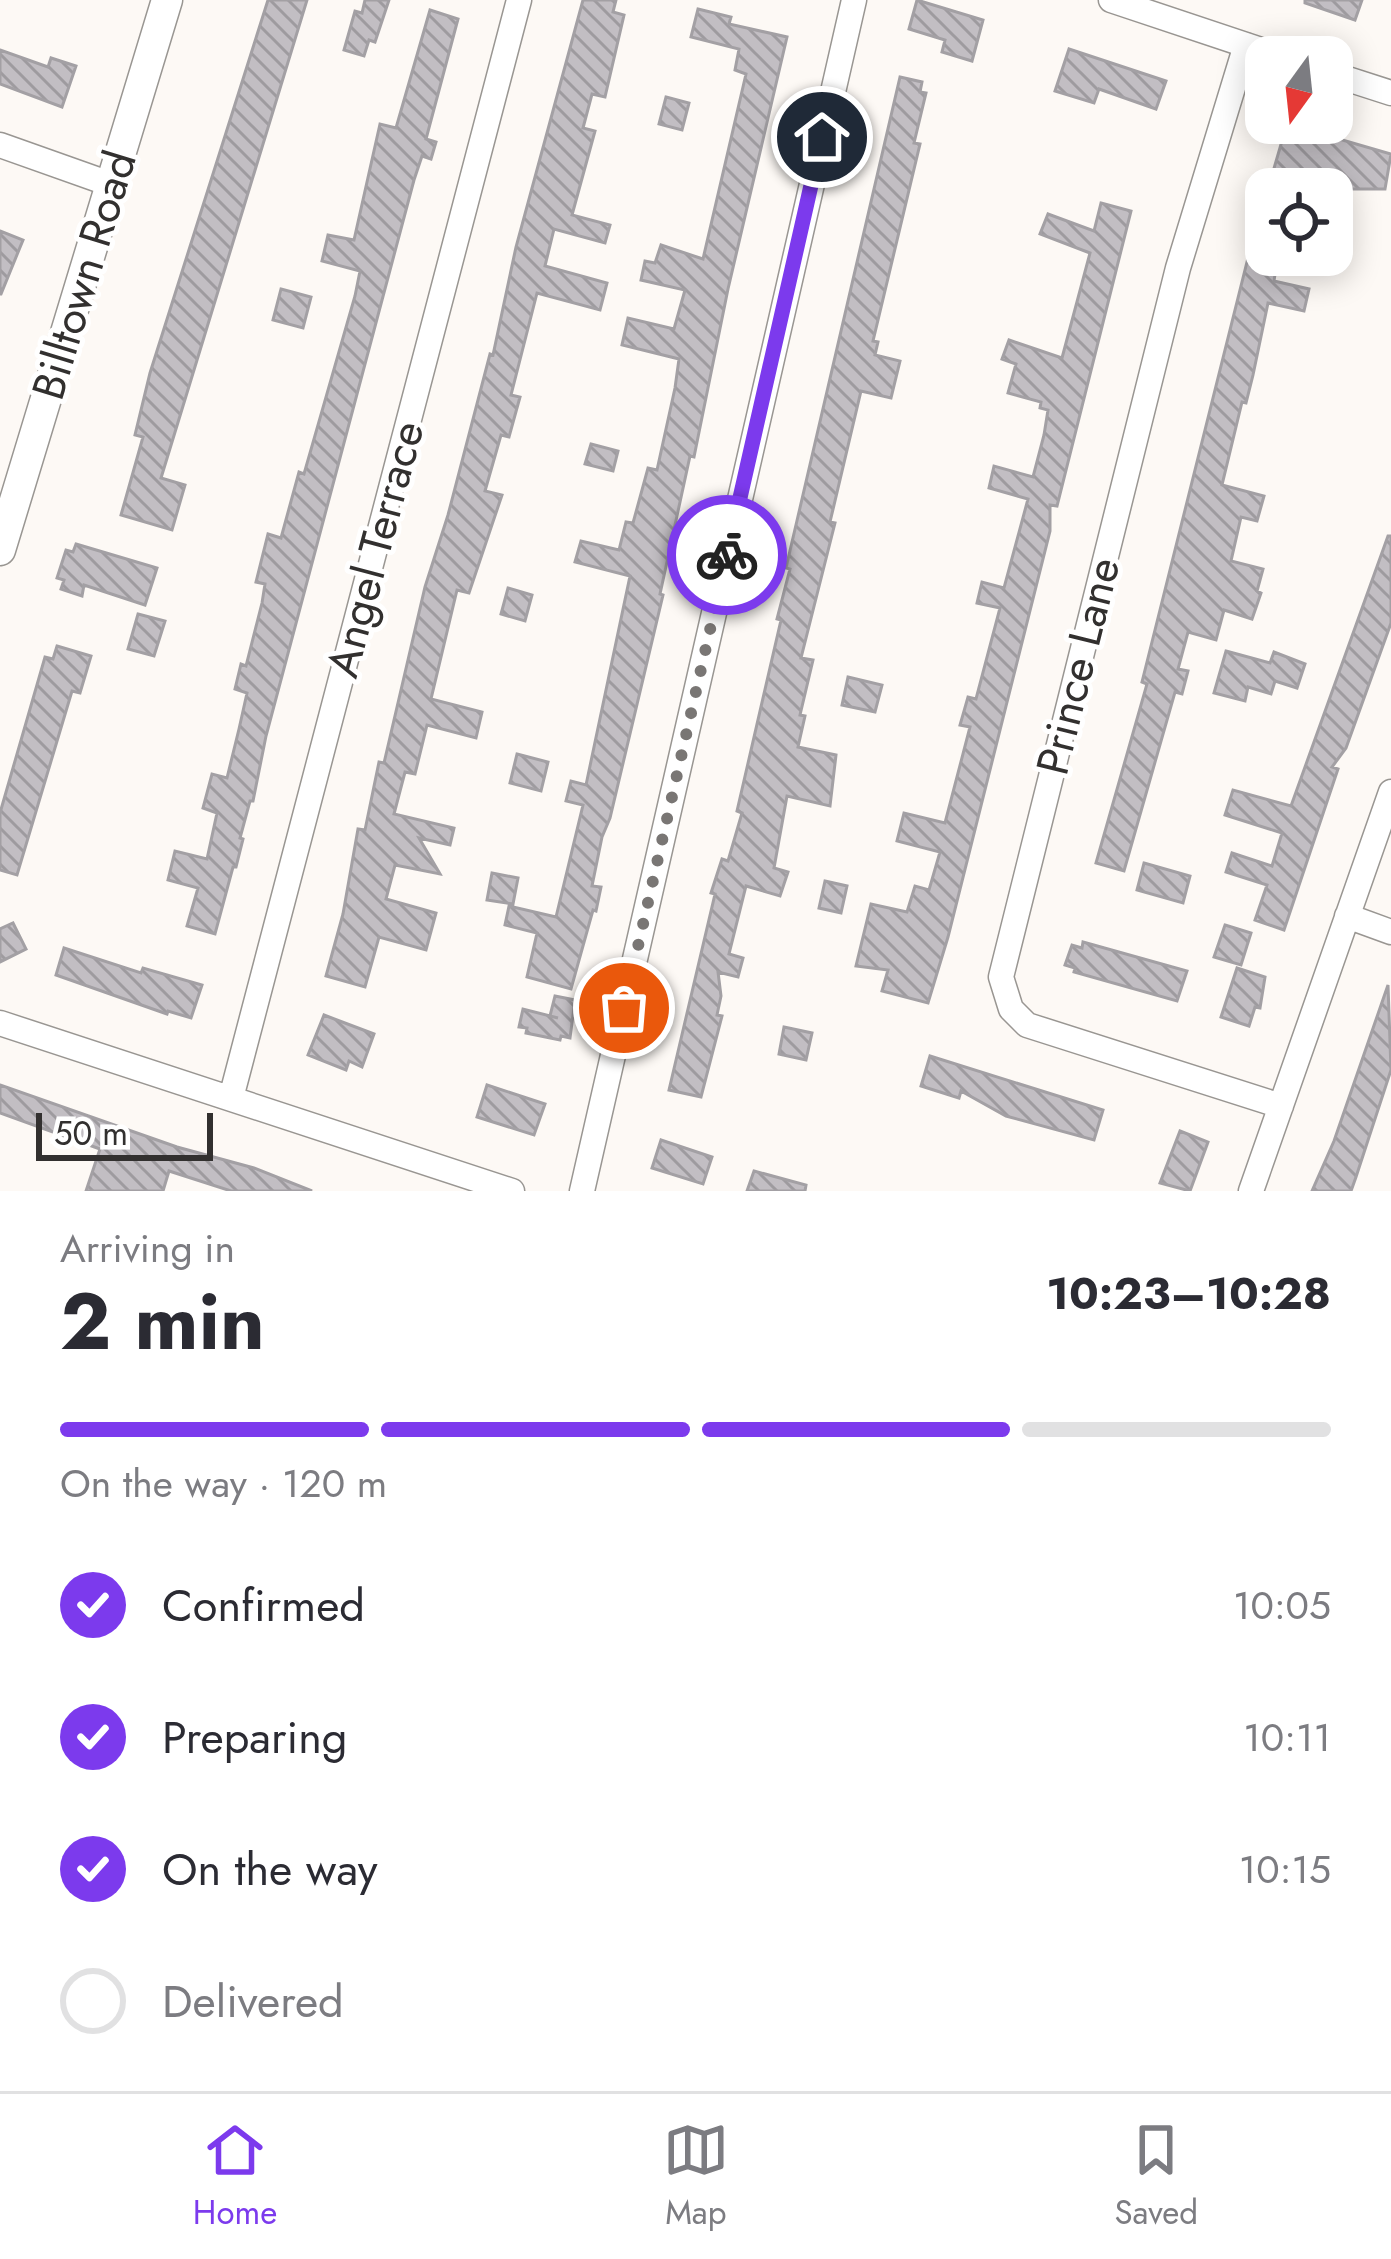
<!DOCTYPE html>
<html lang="en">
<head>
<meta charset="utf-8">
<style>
  body { margin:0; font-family:Jost,sans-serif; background:#f7f7f7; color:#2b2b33; height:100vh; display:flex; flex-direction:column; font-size:45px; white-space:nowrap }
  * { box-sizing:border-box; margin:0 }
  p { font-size:39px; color:#7c7c81 }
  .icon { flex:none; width:66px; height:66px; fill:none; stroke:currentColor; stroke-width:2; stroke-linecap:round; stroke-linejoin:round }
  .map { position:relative; height:1191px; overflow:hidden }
  .drawer { display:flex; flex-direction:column; background:#fff; flex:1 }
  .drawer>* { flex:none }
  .needle { width:78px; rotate:195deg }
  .tools { position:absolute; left:1245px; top:36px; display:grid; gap:24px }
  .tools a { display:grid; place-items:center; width:108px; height:108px; border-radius:24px; background:#fff; box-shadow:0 6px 30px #0003; font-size:60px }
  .scale { position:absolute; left:36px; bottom:30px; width:177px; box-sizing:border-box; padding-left:12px; border:6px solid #32302f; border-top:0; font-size:33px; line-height:42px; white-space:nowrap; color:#32302f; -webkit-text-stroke:9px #fff; paint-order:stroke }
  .pin { position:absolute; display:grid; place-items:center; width:102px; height:102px; color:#fff; margin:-51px; border:6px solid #fff; border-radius:50%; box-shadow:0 3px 12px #0007 }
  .courier { position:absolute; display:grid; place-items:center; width:120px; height:120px; margin:-60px; border:9px solid #7c3aed; border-radius:50%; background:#fff; color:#222; box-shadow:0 3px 15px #0007 }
  .head em { font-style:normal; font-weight:700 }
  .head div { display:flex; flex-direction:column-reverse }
  .head { display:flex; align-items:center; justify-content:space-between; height:204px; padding:0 60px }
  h1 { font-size:78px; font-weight:700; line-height:90px }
  .bar { display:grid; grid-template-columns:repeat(4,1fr); gap:18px 12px; align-content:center; height:144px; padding:0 60px }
  .bar i { height:15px; border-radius:9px; background:#e1e1e2 }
  .bar .on { background:#7c3aed }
  .bar p { grid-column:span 4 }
  ol { padding:0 60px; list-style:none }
  li { display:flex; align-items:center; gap:36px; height:132px }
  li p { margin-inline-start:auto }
  li .icon { padding:12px; border-radius:50%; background:#7c3aed; color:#fff; stroke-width:4 }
  li:last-child { color:#7c7c81 }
  li i { width:66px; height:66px; border:6px solid #e1e1e2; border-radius:50% }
  .dock { display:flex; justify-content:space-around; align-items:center; height:168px; border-top:3px solid #e1e1e2; background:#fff; font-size:33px; color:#7c7c81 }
  .dock a { display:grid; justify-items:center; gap:6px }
  .dock .on { color:#7c3aed }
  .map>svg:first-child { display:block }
  .building { fill:url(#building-back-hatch); stroke:#a3a0a4; stroke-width:3 }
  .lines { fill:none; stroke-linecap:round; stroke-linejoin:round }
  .minor-casing { stroke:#999692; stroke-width:27 }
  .major-casing { stroke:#999692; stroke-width:33 }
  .minor { stroke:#fff; stroke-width:24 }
  .major { stroke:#fff; stroke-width:30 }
  .done { stroke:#797674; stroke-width:12; stroke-dasharray:0 21.6 }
  .route { stroke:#7c3aed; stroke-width:15 }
  .labels { text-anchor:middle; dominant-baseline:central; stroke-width:10; stroke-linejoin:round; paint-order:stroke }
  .street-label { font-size:45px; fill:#32302f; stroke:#fff }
</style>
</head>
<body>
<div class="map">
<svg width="1391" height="1191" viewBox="0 0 1391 1191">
  <defs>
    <pattern id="building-back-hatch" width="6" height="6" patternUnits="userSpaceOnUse" patternTransform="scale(3)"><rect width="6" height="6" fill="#c2bec3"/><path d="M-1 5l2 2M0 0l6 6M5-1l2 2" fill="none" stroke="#9e9b9f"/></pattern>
  </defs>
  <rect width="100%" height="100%" fill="#fdf9f5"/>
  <!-- building -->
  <path class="building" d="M268 0H307L161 478 185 485 172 530 121 515 143 437 135 435 150 373Z
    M365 0H389L375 42 369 40 364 56 344 50 355 11 362 13Z
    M583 0H616L613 12 624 15 605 97 592 94 583 128 595 131 572 215 610 225 605 243 554 229 545 266 607 283 600 310 537 293 511 395 520 397 509 437 501 435 485 491 502 495 469 593 457 590 431 699 482 712 476 738 427 725 415 774 405 772 394 814 454 828 450 845 419 838 440 874 395 865 386 899 436 913 426 950 379 937 365 987 326 976 343 914 358 829 365 830 379 762 384 763 425 587 448 515 490 354 493 355 516 247Z
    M917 0 983 20 972 61 942 52 945 40 909 29Z
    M1305 0H1362L1355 20 1305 3Z
    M698 9 731 17 729 24 787 37 728 289 694 457 690 456 660 594 663 595 610 818 602 837 592 886 601 887 596 911 593 910 571 989 527 977 537 933 505 925 509 906 556 917 583 805 566 801 571 781 586 785 630 576 575 562 581 541 619 550 626 522 633 523 648 468 657 470 675 388 679 359 622 345 628 318 674 329 685 290 641 280 645 261 655 263 661 245 703 259 746 74 735 70 739 49 691 37Z
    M430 10 458 19 426 139 436 142 431 159 422 156 414 180 266 736 253 801H250L240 838 243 839 236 867H233L215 934 187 926 198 888 168 880 175 851 207 859 217 813 203 808 212 774 227 778 239 729 247 693 235 689 241 664 246 666 262 603 265 584 256 582 268 534 281 538 299 472 304 474 355 296 360 271 322 261 328 235 354 240 380 124 396 128Z
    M1069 49 1166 81 1156 109 1099 89 1094 103 1055 91Z
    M0 50 48 67 51 58 76 66 62 107 0 84Z
    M900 77 922 82 920 92 926 93 914 143 920 144 873 341 878 342 875 355 900 361 891 398 861 391 830 522 835 523 801 658 813 660 800 715 805 716 798 747 836 755 830 806 787 796 774 868 788 872 780 896 746 886 729 954 743 958 738 977 718 972 721 996 717 1015 722 1016 701 1097 669 1090 715 894 711 893 722 859 728 861 742 813 737 811 781 620 777 619 790 569 786 568Z
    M666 97 689 103 682 130 659 124Z
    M1294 126 1391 154 1385 189H1268L1286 127Z
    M1101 203 1131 211 1057 506 1050 505V531L948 937 928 1003 882 991 888 970 856 966 871 904 907 912 915 886 929 890 940 852 897 841 904 813 945 823 970 727 960 725 968 697 976 699 1000 608 977 603 982 582 1004 588 1028 499 989 488 994 466 1033 477 1044 435 1048 410 1040 408 1041 402 1008 393 1016 364 1002 359 1009 340 1062 358 1090 253 1040 234 1048 214 1094 231Z
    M0 231 23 240 1 294H0Z
    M1249 254 1277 261 1274 281 1309 289 1304 311 1268 303 1253 375 1246 403 1242 402 1222 485 1264 496 1257 521 1241 517 1231 561 1263 569 1257 591 1261 593 1252 619 1224 610 1216 640 1188 632 1178 669 1188 671 1182 694 1175 692 1124 871 1096 863 1147 684 1142 682Z
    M281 289 311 297 303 328 273 320Z
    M591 444 618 451 613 471 585 464Z
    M1388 536H1391V623L1346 748 1332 767 1338 769 1284 930 1255 920 1267 885 1226 872 1232 853 1272 866 1282 833 1225 815 1233 790 1291 806Z
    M76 544 157 568 145 605 84 585 82 596 61 589 64 580 57 578 66 550 73 552Z
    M508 588 532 595 525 621 501 614Z
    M138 614 165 621 154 656 128 649Z
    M57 646 91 656 80 693 72 691 17 875 0 870V813L45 657 53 659Z
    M1226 651 1270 663 1274 652 1305 664 1297 688 1275 681 1271 694 1248 687 1245 701 1214 693Z
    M848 677 882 685 875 712 842 705Z
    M517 754 548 762 541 791 510 783Z
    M1144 863 1190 876 1183 903 1137 890Z
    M492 873 518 878 513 904 487 900Z
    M825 881 847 886 841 913 819 908Z
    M13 923 26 949 0 962V929Z
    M1225 925 1251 933 1241 965 1214 957Z
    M1083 942 1187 971 1177 1001 1074 972 1075 968 1065 965 1072 945 1082 948Z
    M64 948 141 973 143 968 202 985 191 1018 168 1011 167 1014 56 975Z
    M1237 968 1265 977 1260 1008 1255 1007 1249 1026 1221 1017Z
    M1388 985 1391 1070 1356 1177 1351 1191H1312L1334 1141Z
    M555 996 575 1000 570 1038 561 1036 560 1040 526 1033 527 1028 519 1027 523 1009 558 1018 550 1016Z
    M324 1015 374 1034 362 1067 349 1061 346 1070 308 1055Z
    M784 1027 812 1033 806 1060 779 1054Z
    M930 1056 1103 1110 1094 1140 1006 1116 961 1091 959 1098 921 1086Z
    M0 1085 177 1147 254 1168 312 1191H231L169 1171 163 1191H86L100 1149 0 1113Z
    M487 1085 545 1104 534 1135 477 1117Z
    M1180 1131 1208 1142 1190 1191 1160 1183Z
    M661 1140 712 1157 703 1184 652 1168Z
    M754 1171 806 1185 805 1191H747Z"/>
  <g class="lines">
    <defs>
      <path id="minor" d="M1111 0 1282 57
        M1246 45 1178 268 1001 977 1011 1009 1027 1025 1281 1106
        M1332 74 1391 93
        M0 145 110 184
        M1347 916 1391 932
        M0 1023 512 1191
        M231 1098 519 0
        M582 1191 854 0
        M1251 1191 1391 792"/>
      <path id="major" d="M0 550 167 0"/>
    </defs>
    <!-- minor casing -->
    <use href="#minor" class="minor-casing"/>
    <!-- major casing -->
    <use href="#major" class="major-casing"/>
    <!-- minor -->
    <use href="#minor" class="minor"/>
    <!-- major -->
    <use href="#major" class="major"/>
  </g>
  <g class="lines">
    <!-- done -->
    <path class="done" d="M624 1008 727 555"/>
    <!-- route -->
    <path class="route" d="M727 555 822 137"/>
  </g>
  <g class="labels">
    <!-- street labels -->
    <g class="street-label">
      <text transform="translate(84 275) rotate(-73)">Billtown Road</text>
      <text transform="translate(375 549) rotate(-75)">Angel Terrace</text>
      <text transform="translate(1078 666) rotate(-76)">Prince Lane</text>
    </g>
  </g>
</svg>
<div class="tools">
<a><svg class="needle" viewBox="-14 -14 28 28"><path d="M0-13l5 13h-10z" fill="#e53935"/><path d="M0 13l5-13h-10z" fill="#7c7c81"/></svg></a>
<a><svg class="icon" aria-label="locate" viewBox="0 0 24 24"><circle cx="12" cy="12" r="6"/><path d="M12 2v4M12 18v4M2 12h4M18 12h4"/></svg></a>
</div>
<div class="scale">50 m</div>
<div class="pin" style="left:624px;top:1008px;background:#ea580c"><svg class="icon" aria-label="bag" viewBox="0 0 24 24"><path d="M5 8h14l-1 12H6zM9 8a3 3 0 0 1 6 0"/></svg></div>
<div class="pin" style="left:822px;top:137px;background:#1f2937"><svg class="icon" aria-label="home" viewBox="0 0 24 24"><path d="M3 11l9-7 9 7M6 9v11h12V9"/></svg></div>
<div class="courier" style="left:727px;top:555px"><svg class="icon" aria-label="bike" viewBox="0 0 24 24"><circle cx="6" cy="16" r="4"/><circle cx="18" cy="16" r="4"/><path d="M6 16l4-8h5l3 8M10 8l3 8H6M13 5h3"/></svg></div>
</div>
<section class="drawer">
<div class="head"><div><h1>2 min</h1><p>Arriving in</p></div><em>10:23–10:28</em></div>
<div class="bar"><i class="on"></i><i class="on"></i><i class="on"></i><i></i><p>On the way · 120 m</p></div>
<ol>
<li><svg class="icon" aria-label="check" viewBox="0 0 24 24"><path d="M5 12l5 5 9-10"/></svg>Confirmed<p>10:05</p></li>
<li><svg class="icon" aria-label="check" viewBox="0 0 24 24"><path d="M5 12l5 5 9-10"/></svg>Preparing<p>10:11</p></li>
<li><svg class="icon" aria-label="check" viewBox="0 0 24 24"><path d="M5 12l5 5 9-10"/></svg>On the way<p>10:15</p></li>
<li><i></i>Delivered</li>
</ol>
</section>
<nav class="dock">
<a class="on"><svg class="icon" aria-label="home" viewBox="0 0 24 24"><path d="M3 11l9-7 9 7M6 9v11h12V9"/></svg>Home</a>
<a><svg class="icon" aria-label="map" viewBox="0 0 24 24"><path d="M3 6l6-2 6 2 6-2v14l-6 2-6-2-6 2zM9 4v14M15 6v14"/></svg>Map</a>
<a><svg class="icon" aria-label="saved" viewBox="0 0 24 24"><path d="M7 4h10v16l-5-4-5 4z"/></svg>Saved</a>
</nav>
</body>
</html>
